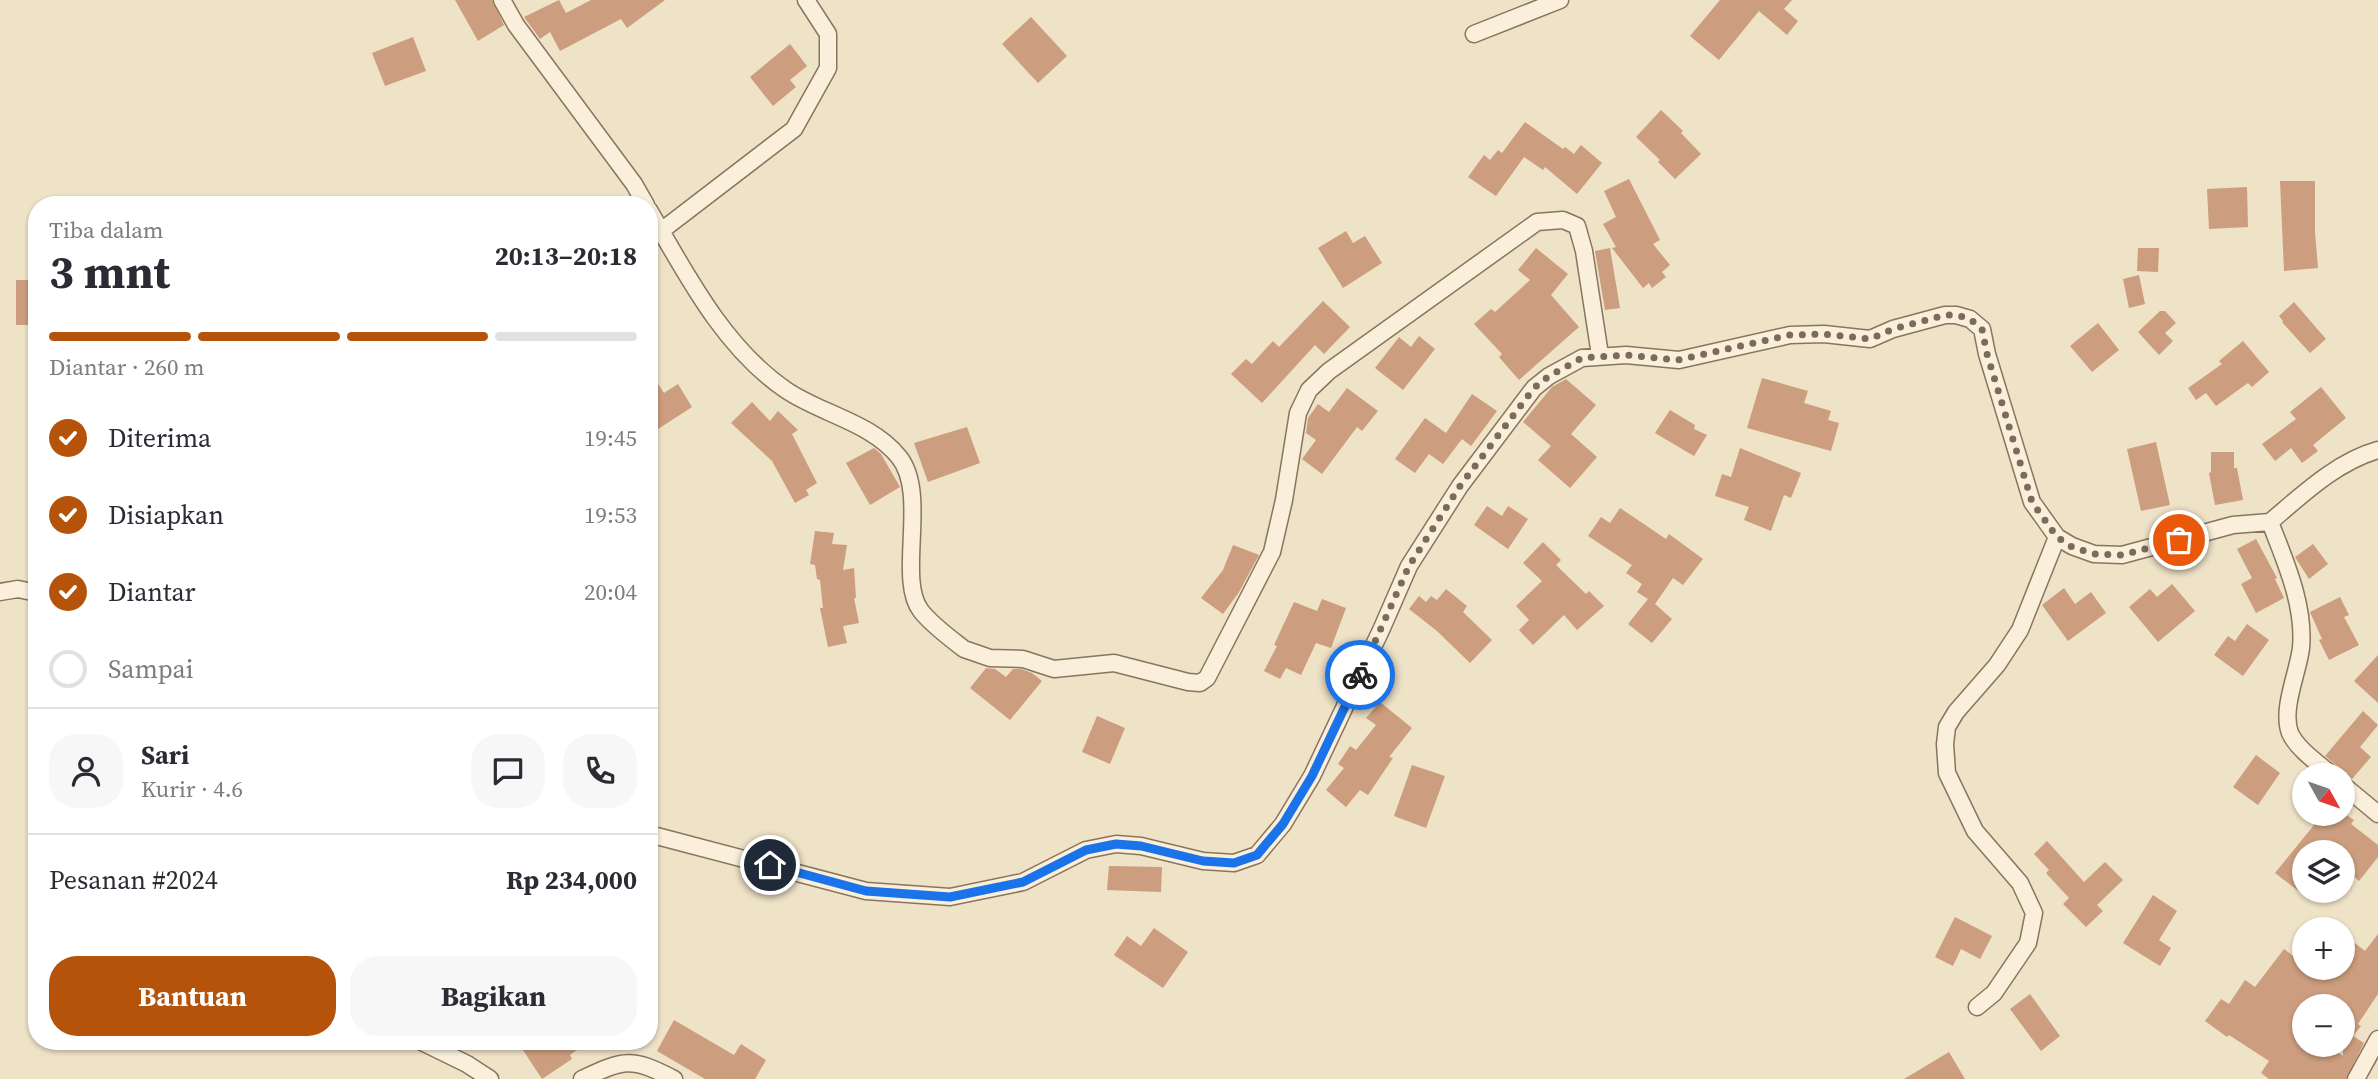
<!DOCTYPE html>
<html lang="id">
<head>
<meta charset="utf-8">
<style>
  body { margin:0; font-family:"Source Serif 4",serif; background:#f7f7f7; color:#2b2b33; height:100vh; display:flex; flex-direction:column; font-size:26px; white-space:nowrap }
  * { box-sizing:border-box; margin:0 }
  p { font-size:23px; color:#7c7c81 }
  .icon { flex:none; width:38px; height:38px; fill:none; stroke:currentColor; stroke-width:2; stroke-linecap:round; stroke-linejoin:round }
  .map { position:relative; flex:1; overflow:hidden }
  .sheet { position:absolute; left:28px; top:196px; width:630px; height:854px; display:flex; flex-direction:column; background:#fff; border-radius:28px; box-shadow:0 2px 5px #0004 }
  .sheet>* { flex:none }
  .needle { width:46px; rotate:130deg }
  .buttons { position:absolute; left:2292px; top:763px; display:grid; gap:14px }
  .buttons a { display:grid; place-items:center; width:63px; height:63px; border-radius:50%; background:#fff; box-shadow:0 2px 5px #0004; font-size:35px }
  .pin { position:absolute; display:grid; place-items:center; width:60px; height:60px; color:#fff; margin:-30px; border:4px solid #fff; border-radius:50%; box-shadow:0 2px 7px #0007 }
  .courier { position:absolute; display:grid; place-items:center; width:70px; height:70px; margin:-35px; border:5px solid #1a73e8; border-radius:50%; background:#fff; color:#222; box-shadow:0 2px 9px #0007 }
  .overview em { font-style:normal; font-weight:700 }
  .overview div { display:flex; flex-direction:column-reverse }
  .overview { display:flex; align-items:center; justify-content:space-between; height:119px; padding:0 21px }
  h1 { font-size:46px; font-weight:700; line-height:52px }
  .bar { display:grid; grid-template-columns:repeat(4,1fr); gap:10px 7px; align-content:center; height:84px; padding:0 21px }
  .bar i { height:9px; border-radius:5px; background:#e1e1e2 }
  .bar .selected { background:#b45309 }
  .bar p { grid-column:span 4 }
  .line { display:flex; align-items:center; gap:18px; padding:0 21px; border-top:2px solid #e1e1e2 }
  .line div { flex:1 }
  .round { display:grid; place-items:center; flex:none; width:74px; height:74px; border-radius:28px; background:#f7f7f7 }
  ol { padding:0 21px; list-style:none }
  li { display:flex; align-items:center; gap:21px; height:77px }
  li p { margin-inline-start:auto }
  li .icon { padding:7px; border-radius:50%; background:#b45309; color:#fff; stroke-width:4 }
  li:last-child { color:#7c7c81 }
  li i { width:38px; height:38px; border:4px solid #e1e1e2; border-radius:50% }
  .cta { display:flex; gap:14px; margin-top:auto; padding:14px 21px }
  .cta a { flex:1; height:80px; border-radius:28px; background:#b45309; color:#fff; font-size:28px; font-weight:700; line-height:80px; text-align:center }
  .cta a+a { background:#f7f7f7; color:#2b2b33 }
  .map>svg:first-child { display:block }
  .building { fill:#cc9d7e; fill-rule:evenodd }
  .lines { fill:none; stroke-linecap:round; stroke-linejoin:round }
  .street-casing { stroke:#8a745d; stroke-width:19 }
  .street { stroke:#f9efdb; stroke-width:16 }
  .done { stroke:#7a6c5a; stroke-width:7; stroke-dasharray:0 12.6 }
  .route { stroke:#1a73e8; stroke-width:9 }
</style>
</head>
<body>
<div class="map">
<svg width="2378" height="1079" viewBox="0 0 2378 1079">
  <rect width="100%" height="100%" fill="#eee2c7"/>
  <!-- building -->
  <path class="building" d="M455 0H492L504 25 478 41Z
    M559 0 566 13 591 0H665L627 28 621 19 560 51 550 32 540 39 524 17Z
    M1720 0H1792L1784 9 1798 21 1787 35 1759 11 1719 60 1690 36Z
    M1031 17 1067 56 1038 83 1002 44Z
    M413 37 426 71 385 86 372 53Z
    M790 44 807 66 790 80 796 87 773 106 750 77Z
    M1661 110 1683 131 1681 133 1701 154 1675 179 1658 162 1660 160 1636 137Z
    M1525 122 1563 149 1565 147 1574 154 1581 145 1602 163 1577 194 1545 167 1543 170 1524 157 1496 196 1468 177 1484 155 1490 160 1498 150 1502 153Z
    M1629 179 1660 240 1653 244 1670 265 1662 272 1666 277 1652 288 1649 283 1643 288 1612 248 1616 247 1603 224 1616 217 1604 191Z
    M2280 181H2315V232L2318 268 2284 271Z
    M2247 187 2248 227 2209 229 2207 189Z
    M1346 231 1353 243 1365 236 1382 263 1343 288 1318 248Z
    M1536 248 1568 274 1551 295 1579 327 1519 380 1499 357 1502 354 1474 324 1491 309 1495 312 1530 280 1518 270Z
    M1610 248 1620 308 1605 310 1595 251Z
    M2138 248H2159L2158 272 2137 271Z
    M2139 275 2145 304 2129 308 2123 279Z
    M16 280H37L36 325H16Z
    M1323 301 1350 327 1324 354 1315 345 1262 403 1231 374 1246 359 1252 364 1273 341 1279 347Z
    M2294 302 2326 339 2310 353 2282 322 2283 321 2279 316Z
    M2160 311H2165L2176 323 2165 333 2173 341 2159 355 2138 332Z
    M2098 323 2119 350 2092 372 2070 346Z
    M1419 336 1435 349 1403 390 1375 368 1399 337 1411 347Z
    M2243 341 2269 372 2252 387 2248 383 2216 406 2206 393 2196 400 2188 388 2222 364 2219 361Z
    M649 370 664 393 678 384 692 407 655 431 649 422Z
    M1762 378 1808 391 1804 403 1831 411 1828 420 1839 423 1831 451 1747 428Z
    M1566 379 1596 405 1571 434 1597 457 1570 488 1538 460 1551 446 1523 422 1552 387Z
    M2321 387 2346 418 2313 445 2318 451 2302 463 2291 448 2275 461 2262 444 2296 419 2290 412Z
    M1347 388 1378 411 1362 431 1357 427 1322 474 1302 459 1316 440 1306 433 1308 418 1318 404 1329 412Z
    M1472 394 1497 411 1471 446 1462 439 1443 464 1429 454 1415 473 1395 459 1425 418 1446 433Z
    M752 402 770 421 778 411 798 430 792 434 817 483 806 490 809 495 795 503 772 461 731 423Z
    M1670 410 1695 425 1694 429 1707 435 1694 456 1655 433Z
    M967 427 980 463 928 482 914 443Z
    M2156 442 2170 505 2141 511 2127 449Z
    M874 448 881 454 900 487 870 505 846 463Z
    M1740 448 1801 473 1791 498 1784 495 1771 531 1744 520 1749 507 1715 496 1722 474 1731 477Z
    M2211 452H2234V468H2237L2243 500 2215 505 2209 473 2211 472Z
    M1487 506 1502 516 1508 506 1528 519 1508 549 1474 525Z
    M1620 508 1666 539 1669 534 1703 559 1683 585 1673 578 1655 604 1672 619 1652 643 1628 624 1648 599 1637 592 1642 584 1626 573 1632 565 1588 536 1601 517 1610 523Z
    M815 531 834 533 832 544 847 545 843 570 854 568 856 598H854L859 623 843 626 847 643 828 647 820 608H823L820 580 817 579 815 565 810 564Z
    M2256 539 2277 578 2275 579 2284 598 2256 613 2241 584 2252 578 2237 549Z
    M1543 542 1561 560 1556 565 1586 594 1589 591 1604 606 1577 630 1564 615 1533 645 1519 630 1529 620 1516 606 1542 581 1523 563Z
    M2313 544 2328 564 2309 579 2295 557Z
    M1233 545 1259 555 1239 592 1223 614 1201 598 1223 570Z
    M2172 584 2195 611 2158 642 2129 607 2150 589 2157 597Z
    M2064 588 2075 604 2091 592 2106 613 2068 641 2042 605Z
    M1446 589 1467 606 1463 612 1492 640 1470 663 1437 631 1409 609 1419 596 1426 602 1431 596 1437 600Z
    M2340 597 2349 615 2344 617 2359 645 2329 660 2319 640 2322 639 2310 612Z
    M1322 599 1346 608 1331 648 1316 643 1301 675 1286 668 1280 679 1264 671 1277 646 1274 645 1294 602 1317 611Z
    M2247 624 2269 640 2243 676 2214 655 2228 636 2235 641Z
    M2378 655V703L2354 681Z
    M986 668 995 669 1006 677 1013 669H1021L1032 673 1042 681 1010 720 970 688Z
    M1380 702 1412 728 1389 757 1393 758 1368 795 1360 790 1346 807 1326 790 1344 768 1338 764 1350 746 1356 750 1376 725 1366 718Z
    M2363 711 2378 725 2360 747 2371 757 2352 779 2325 756Z
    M1097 716 1125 728 1110 764 1082 752Z
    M2256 755 2280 773 2258 805 2233 787Z
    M1412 765 1445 776 1426 828 1394 816Z
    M2323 814H2345L2354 820 2351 824 2378 845V857L2359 881 2343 868V845L2338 852H2305V896L2275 873Z
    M2047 841 2084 882 2105 862 2123 880 2097 905 2103 911 2086 927 2063 904 2069 898 2046 873 2049 870 2034 854Z
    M1109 866 1162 867 1161 892 1107 890Z
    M2153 895 2177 911 2159 940 2171 948 2160 966 2123 943Z
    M1955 917 1992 936 1980 959 1961 949 1953 966 1935 957Z
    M1154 928 1188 952 1163 988 1114 955 1127 936 1141 946Z
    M2343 934 2365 951 2378 934V994L2358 1024 2361 1026 2353 1036 2364 1043 2346 1079H2269L2261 1073 2269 1061 2229 1035 2227 1037 2205 1021 2221 999 2229 1004 2245 980 2255 987 2284 949 2305 965V968H2343ZM2305 1006H2343V1056L2328 1045H2305Z
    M2030 994 2060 1036 2041 1051 2010 1009Z
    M674 1020 734 1055 741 1044 766 1060 755 1079H705L657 1051Z
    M517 1041H589L570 1055 572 1059 542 1079Z
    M1949 1052 1965 1079H1904Z"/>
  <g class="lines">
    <defs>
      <path id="street" d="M502 0 516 25 634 184 646 205
        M1474 34 1560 0
        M649 210C686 274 724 348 786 390 821 414 871 422 899 457 929 494 896 579 921 611 932 625 950 638 964 649L990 658 1023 659 1054 669 1114 663 1188 682 1200 683 1207 678 1272 552 1284 500 1298 413 1309 390 1329 371 1537 222 1563 220 1577 226 1584 251 1600 355
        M661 231 794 129 828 68V34L806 0
        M2270 522C2302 495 2336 462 2378 450
        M0 592 18 589 37 593
        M2343 785 2378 814
        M649 834 866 891 950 897 1023 882 1086 850 1116 844 1141 846 1203 861 1234 863 1257 855 1283 824 1312 776 1382 628 1409 566 1460 486 1534 388 1549 376 1582 358 1626 355 1679 360 1790 335 1824 334 1870 339 1893 329 1945 315H1956L1970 319 1982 329 1987 354 2032 502 2057 537 2072 546 2094 554 2122 555 2233 525 2270 522C2285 561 2305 605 2301 648 2298 673 2281 709 2290 733 2297 749 2319 764 2332 775
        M1977 1007 1994 993 2028 943 2034 913 2020 883 1975 831 1947 773 1945 744 1947 727 1956 712 1997 665 2020 630 2057 537
        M420 1041 467 1064 490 1079
        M582 1079C625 1059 631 1057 674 1079
        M2356 1079 2378 1039"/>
    </defs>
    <!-- street casing -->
    <use href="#street" class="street-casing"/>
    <!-- street -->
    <use href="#street" class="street"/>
  </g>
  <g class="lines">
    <!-- done -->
    <path class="done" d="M1360 675 1409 566 1460 486 1534 388 1549 376 1582 358 1626 355 1678 360 1790 335 1824 334 1870 339 1893 329 1945 315H1956L1970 319 1982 329 1987 354 2032 502 2057 537 2072 547 2094 554 2122 555 2179 540"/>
    <!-- route -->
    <path class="route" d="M770 865 866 891 950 897 1023 882 1086 850 1116 844 1141 846 1203 861 1234 863 1257 855 1283 824 1312 776 1360 675"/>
  </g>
</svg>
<div class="buttons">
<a><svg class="needle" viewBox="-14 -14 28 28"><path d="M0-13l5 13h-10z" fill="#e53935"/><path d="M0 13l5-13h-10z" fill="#7c7c81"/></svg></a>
<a><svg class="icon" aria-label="layers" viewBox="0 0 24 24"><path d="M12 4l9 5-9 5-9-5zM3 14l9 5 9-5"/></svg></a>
<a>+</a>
<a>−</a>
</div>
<div class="pin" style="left:2179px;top:540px;background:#ea580c"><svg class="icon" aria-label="bag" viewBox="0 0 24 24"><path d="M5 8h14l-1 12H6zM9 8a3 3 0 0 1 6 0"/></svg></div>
<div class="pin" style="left:770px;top:865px;background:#1f2937"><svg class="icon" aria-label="home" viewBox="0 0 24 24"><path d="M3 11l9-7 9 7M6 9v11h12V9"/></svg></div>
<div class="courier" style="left:1360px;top:675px"><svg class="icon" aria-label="bike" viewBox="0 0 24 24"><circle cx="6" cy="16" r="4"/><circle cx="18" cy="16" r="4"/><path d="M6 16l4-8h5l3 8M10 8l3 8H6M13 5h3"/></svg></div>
<section class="sheet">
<div class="overview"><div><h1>3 mnt</h1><p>Tiba dalam</p></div><em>20:13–20:18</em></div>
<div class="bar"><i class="selected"></i><i class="selected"></i><i class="selected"></i><i></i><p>Diantar · 260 m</p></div>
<ol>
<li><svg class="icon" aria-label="check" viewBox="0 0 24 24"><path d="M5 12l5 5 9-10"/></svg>Diterima<p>19:45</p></li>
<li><svg class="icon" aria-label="check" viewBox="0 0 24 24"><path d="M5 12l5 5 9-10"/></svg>Disiapkan<p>19:53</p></li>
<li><svg class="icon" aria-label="check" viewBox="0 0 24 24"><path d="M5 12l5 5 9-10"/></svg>Diantar<p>20:04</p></li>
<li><i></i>Sampai</li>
</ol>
<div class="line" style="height:126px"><a class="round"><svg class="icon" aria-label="person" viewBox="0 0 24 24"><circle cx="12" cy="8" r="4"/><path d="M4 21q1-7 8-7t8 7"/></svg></a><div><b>Sari</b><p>Kurir · 4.6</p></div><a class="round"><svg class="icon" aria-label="chat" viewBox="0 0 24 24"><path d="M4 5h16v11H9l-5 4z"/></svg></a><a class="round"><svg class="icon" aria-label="phone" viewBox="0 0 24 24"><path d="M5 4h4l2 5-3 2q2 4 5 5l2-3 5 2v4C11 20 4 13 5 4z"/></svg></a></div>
<div class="line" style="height:91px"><div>Pesanan #2024</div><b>Rp 234,000</b></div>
<div class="cta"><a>Bantuan</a><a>Bagikan</a></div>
</section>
</div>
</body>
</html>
